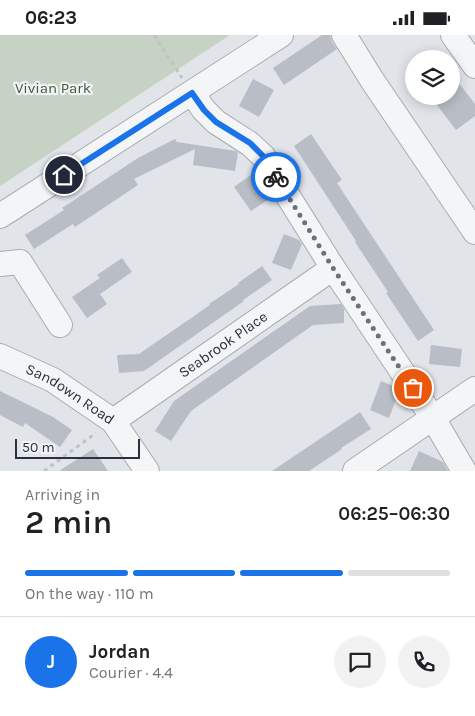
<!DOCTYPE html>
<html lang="en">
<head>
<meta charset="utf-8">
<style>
  body { margin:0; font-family:Karla,sans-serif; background:#f2f2f2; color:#202124; height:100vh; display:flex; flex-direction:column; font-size:19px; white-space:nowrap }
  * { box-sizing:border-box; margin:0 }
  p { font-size:16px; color:#757577 }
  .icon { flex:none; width:28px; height:28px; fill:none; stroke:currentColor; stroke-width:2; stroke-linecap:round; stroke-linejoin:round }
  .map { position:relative; height:436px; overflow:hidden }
  .drawer { display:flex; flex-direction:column; background:#fff; flex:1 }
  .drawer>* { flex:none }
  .buttons { position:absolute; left:405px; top:15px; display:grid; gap:10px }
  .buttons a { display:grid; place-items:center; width:55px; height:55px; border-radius:50%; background:#fff; box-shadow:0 2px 12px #0003; font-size:25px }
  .scale { position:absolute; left:15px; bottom:12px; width:125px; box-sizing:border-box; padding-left:5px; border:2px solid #2b3140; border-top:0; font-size:14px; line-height:18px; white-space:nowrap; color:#2b3140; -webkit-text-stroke:4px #f1f3f6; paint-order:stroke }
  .pin { position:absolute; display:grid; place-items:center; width:42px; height:42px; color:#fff; margin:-21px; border:2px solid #fff; border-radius:50%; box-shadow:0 1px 5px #0007 }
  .courier { position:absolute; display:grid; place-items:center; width:50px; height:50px; margin:-25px; border:4px solid #1a73e8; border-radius:50%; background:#fff; color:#222; box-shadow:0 1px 6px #0007 }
  .overview em { font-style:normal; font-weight:600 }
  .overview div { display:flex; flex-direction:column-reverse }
  .overview { display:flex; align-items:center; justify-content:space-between; height:85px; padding:0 25px }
  h1 { font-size:32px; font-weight:600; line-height:38px }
  .bar { display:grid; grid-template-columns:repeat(4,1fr); gap:8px 5px; align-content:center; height:60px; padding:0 25px }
  .bar i { height:6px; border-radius:4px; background:#e0e0e0 }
  .bar .active { background:#1a73e8 }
  .bar p { grid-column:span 4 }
  .line { display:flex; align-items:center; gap:12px; padding:0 25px; border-top:1px solid #e0e0e0 }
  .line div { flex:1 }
  .round { display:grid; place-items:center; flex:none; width:52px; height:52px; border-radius:26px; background:#f2f2f2 }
  .status { display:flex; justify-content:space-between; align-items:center; height:35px; padding:0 25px; background:#fff; direction:ltr }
  .status svg { height:14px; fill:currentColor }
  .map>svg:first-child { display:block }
  .green { fill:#c6d2c3 }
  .building { fill:#b9bdc5 }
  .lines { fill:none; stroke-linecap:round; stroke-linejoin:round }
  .minor-casing { stroke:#a7abb3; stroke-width:26 }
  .path { stroke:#c0c2c7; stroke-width:3; stroke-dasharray:4 4; stroke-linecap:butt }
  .minor { stroke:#f4f5f7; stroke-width:24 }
  .done { stroke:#6b707b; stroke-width:5; stroke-dasharray:0 9 }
  .route { stroke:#1a73e8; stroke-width:6 }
  .labels { text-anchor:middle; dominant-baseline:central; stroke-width:4.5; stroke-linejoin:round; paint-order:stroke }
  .park-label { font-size:15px; fill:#3d5a39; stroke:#f1f3f6 }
  .street-label { font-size:15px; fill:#2b3140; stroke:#f1f3f6 }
</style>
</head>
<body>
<div class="status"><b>06:23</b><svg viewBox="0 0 49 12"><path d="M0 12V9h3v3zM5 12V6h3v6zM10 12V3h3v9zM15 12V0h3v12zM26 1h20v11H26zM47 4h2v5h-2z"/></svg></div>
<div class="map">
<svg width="475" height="436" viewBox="0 0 475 436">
  <rect width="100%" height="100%" fill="#e1e4e9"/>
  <!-- green -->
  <path class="green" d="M0 0H230L0 151Z"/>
  <!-- building -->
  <path class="building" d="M322 0H330L332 7 337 14 284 50 273 33Z
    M451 38 475 69V81L456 95 430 61H451Z
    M253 44 274 55 259 82 239 71Z
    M311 99 342 145 337 148 434 295 418 306 386 258 388 257 355 207 356 206 294 111Z
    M175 104 177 107 236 116 238 118 235 136 193 130 195 114 134 144 138 150 75 192 73 189 34 214 25 200 64 175 62 173 138 123Z
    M252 139 269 164 251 176 234 152Z
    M284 199 299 205 302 209 291 235 272 228Z
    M122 223 132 237 100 259 107 269 87 283 72 262 100 243 97 240Z
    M262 231 272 245 243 265 244 266 144 336 119 338 117 320 139 319 210 270 209 269 239 249 238 248Z
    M341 269 344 274V288L313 290 191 376 171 406 155 396 174 366 310 271Z
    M431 310 462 314 460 332 429 329Z
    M381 346 396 352 399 357 389 383 370 375Z
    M0 356 53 382 72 395 60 412 25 388 23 392 0 380Z
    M360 377 371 394 341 413 342 414 309 436H272Z
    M93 414 108 436H59Z
    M419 416 443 427 448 436H410Z"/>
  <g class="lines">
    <defs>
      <g id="minor">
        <path d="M344 0 372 45 475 197"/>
        <path d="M453 0 475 31"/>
        <path d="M192 58 204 75 216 87 250 109 263 121 333 233 433 383 464 436"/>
        <path d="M0 181 281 0"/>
        <path d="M0 229 20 227 60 290"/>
        <path id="s1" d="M0 321 53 345 113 386 147 436"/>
        <path id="s2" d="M113 386 333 233"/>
        <path d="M355 436 475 354"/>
      </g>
    </defs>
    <!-- minor casing -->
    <use href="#minor" class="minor-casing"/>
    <!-- path -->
    <path class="path" d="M154 0 182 43
      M44 436 96 398"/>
    <!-- minor -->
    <use href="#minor" class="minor"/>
  </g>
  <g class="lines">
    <!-- done -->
    <path class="done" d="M276 142 333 233 413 353"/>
    <!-- route -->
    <path class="route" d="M64 140 192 58 204 75 216 87 250 108 263 121 276 142"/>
  </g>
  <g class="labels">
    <!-- park labels -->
    <g class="park-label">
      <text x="53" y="53">Vivian Park</text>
    </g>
    <!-- street labels -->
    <g class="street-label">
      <text stroke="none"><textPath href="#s2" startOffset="134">Seabrook Place</textPath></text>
      <text stroke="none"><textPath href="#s1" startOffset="80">Sandown Road</textPath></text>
    </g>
  </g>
</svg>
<div class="buttons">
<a><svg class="icon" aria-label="layers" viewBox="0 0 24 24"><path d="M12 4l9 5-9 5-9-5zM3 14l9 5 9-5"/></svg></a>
</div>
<div class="scale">50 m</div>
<div class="pin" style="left:413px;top:353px;background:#ea580c"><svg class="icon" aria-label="bag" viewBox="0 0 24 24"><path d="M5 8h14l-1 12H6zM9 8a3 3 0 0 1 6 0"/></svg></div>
<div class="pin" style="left:64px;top:140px;background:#1f2937"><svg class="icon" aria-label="home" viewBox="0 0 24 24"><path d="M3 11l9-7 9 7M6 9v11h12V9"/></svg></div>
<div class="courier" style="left:276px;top:142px"><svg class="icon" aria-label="bike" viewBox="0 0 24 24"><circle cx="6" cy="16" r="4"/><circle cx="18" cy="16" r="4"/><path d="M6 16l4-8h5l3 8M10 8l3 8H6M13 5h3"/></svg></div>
</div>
<section class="drawer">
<div class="overview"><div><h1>2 min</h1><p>Arriving in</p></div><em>06:25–06:30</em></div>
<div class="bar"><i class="active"></i><i class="active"></i><i class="active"></i><i></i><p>On the way · 110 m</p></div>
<div class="line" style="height:90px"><b class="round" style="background:#1a73e8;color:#fff">J</b><div><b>Jordan</b><p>Courier · 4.4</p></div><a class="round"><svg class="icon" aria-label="chat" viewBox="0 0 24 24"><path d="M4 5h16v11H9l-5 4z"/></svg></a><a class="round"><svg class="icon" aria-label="phone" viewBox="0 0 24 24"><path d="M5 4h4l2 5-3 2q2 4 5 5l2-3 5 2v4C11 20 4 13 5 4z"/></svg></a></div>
</section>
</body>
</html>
